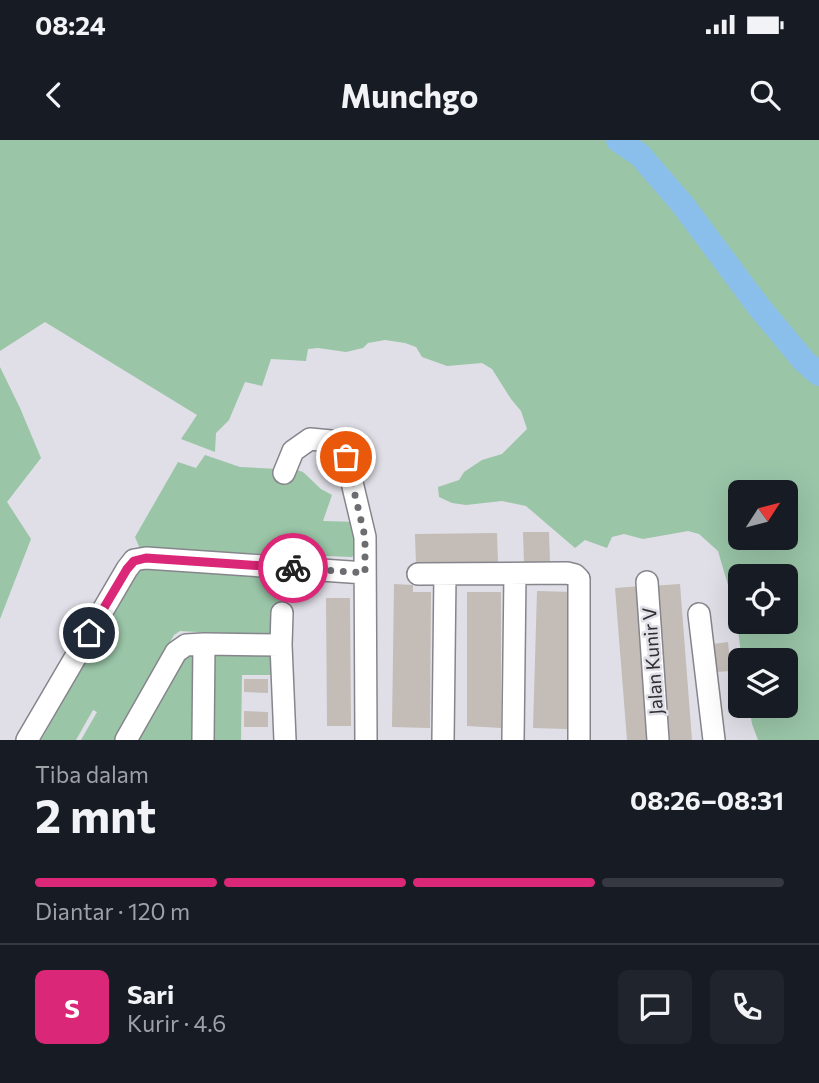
<!DOCTYPE html>
<html lang="id">
<head>
<meta charset="utf-8">
<style>
  body { margin:0; font-family:Commissioner,sans-serif; background:#20242c; color:#f1f3f6; height:100vh; display:flex; flex-direction:column; font-size:26px; white-space:nowrap }
  * { box-sizing:border-box; margin:0 }
  p { font-size:23px; color:#9ea1a6 }
  .icon { flex:none; width:38px; height:38px; fill:none; stroke:currentColor; stroke-width:2; stroke-linecap:round; stroke-linejoin:round }
  .map { position:relative; height:600px; overflow:hidden }
  .drawer { display:flex; flex-direction:column; background:#171b24; flex:1 }
  .drawer>* { flex:none }
  .needle { width:46px; rotate:54deg }
  .buttons { position:absolute; left:728px; top:340px; display:grid; gap:14px }
  .buttons a { display:grid; place-items:center; width:70px; height:70px; border-radius:10px; background:#171b24; box-shadow:0 7px 28px #0002; font-size:35px }
  .pin { position:absolute; display:grid; place-items:center; width:60px; height:60px; color:#fff; margin:-30px; border:4px solid #fff; border-radius:50%; box-shadow:0 2px 7px #0007 }
  .courier { position:absolute; display:grid; place-items:center; width:70px; height:70px; margin:-35px; border:5px solid #db2777; border-radius:50%; background:#fff; color:#222; box-shadow:0 2px 9px #0007 }
  .head em { font-style:normal; font-weight:700 }
  .head div { display:flex; flex-direction:column-reverse }
  .head { display:flex; align-items:center; justify-content:space-between; height:119px; padding:0 35px }
  h1 { font-size:46px; font-weight:700; line-height:52px }
  .bar { display:grid; grid-template-columns:repeat(4,1fr); gap:10px 7px; align-content:center; height:84px; padding:0 35px }
  .bar i { height:9px; border-radius:5px; background:#363941 }
  .bar .active { background:#db2777 }
  .bar p { grid-column:span 4 }
  .line { display:flex; align-items:center; gap:18px; padding:0 35px; border-top:2px solid #363941 }
  .line div { flex:1 }
  .round { display:grid; place-items:center; flex:none; width:74px; height:74px; border-radius:10px; background:#20242c }
  .status { display:flex; justify-content:space-between; align-items:center; height:49px; padding:0 35px; background:#171b24; direction:ltr }
  .status svg { height:19px; fill:currentColor }
  header { display:flex; justify-content:space-between; align-items:center; height:91px; padding:0 35px; background:#171b24; font-size:32px; font-weight:700 }
  .map>svg:first-child { display:block }
  .green { fill:#9ac5a7; fill-rule:evenodd }
  .lines { fill:none; stroke-linecap:round; stroke-linejoin:round }
  .river { stroke:#8abfec; stroke-width:24 }
  .building { fill:#c3bcb7 }
  .minor-casing { stroke:#86858c; stroke-width:24 }
  .minor { stroke:#fff; stroke-width:21 }
  .done { stroke:#6d6c71; stroke-width:7; stroke-dasharray:0 12.6 }
  .route { stroke:#db2777; stroke-width:9 }
  .labels { text-anchor:middle; dominant-baseline:central; stroke-width:5; stroke-linejoin:round; paint-order:stroke }
  .street-label { font-size:19px; fill:#2f2e31; stroke:#e0dfe7 }
</style>
</head>
<body>
<div class="status"><b>08:24</b><svg viewBox="0 0 49 12"><path d="M0 12V9h3v3zM5 12V6h3v6zM10 12V3h3v9zM15 12V0h3v12zM26 1h20v11H26zM47 4h2v5h-2z"/></svg></div>
<header><svg class="icon" aria-label="back" viewBox="0 0 24 24"><path d="M15 5l-7 7 7 7"/></svg>Munchgo<svg class="icon" aria-label="search" viewBox="0 0 24 24"><circle cx="10" cy="10" r="6"/><path d="M15 15l6 6"/></svg></header>
<div class="map">
<svg width="819" height="600" viewBox="0 0 819 600">
  <rect width="100%" height="100%" fill="#e0dfe7"/>
  <!-- green -->
  <path class="green" d="M0 0H819V600H758L752 584 749 565H786V520H742L735 469 718 411 699 394 688 391 643 399 624 394 612 397 607 408 585 400 575 408 526 366 502 361 466 365 452 363 439 357 438 347 459 340 464 332 482 320 502 314 527 289 521 271 511 259 492 229 482 223 447 226 422 217 416 207 405 203 385 200 368 203 363 208 346 212 318 208 308 209 306 221 271 219 262 246 245 242 229 280 216 293 215 312 181 299 197 275 45 182 0 211ZM740 352H786V397H740ZM740 436H786V481H740Z
    M0 227 20 268 41 318 7 362 31 399 0 479Z
    M205 315 240 327 297 330 303 332 321 349 332 355 323 381 358 382 357 411 352 417 140 409 135 397 178 322 196 328Z
    M143 426 280 436 282 466 271 496 180 491 174 495 116 600H81L97 572 93 570 76 600H41L137 430Z
    M195 510 194 600H134L184 512Z
    M274 513 276 535H242L241 600H211L212 514Z"/>
  <g class="lines">
    <!-- river -->
    <path class="river" d="M618 0 640 15 683 65 759 167 804 221 819 234"/>
  </g>
  <!-- building -->
  <path class="building" d="M523 392H549L550 422 524 423Z
    M497 393 498 423 416 425 415 394Z
    M394 444 413 445V452H431L430 588 392 587Z
    M680 444 692 600H662L651 446Z
    M642 446 654 600H627L615 448Z
    M537 451 572 452 567 589 533 588Z
    M467 452H501V588L467 586Z
    M326 458H350L351 586H327Z
    M728 502 731 531 716 532 713 504Z
    M244 539H268V553L244 552Z
    M244 571 268 572V587H244Z"/>
  <g class="lines">
    <defs>
      <path id="minor" d="M284 333 293 311 310 299 331 301 346 317 365 397 366 600
        M418 434 567 433 575 435 579 439V600
        M647 442 658 600
        M699 474 714 600
        M281 505 282 473
        M27 600 127 429 134 420 146 418 365 433
        M126 600 176 512 186 505 204 504 281 505 285 600
        M203 600 204 504
        M443 600 445 434
        M513 600 515 434"/>
    </defs>
    <!-- minor casing -->
    <use href="#minor" class="minor-casing"/>
    <!-- minor -->
    <use href="#minor" class="minor"/>
  </g>
  <g class="lines">
    <!-- done -->
    <path class="done" d="M293 428 365 433V397L346 317"/>
    <!-- route -->
    <path class="route" d="M89 493 127 429 134 421 146 418 293 428"/>
  </g>
  <g class="labels">
    <!-- street labels -->
    <g class="street-label">
      <text transform="translate(652 521) rotate(-94)">Jalan Kunir V</text>
    </g>
  </g>
</svg>
<div class="buttons">
<a><svg class="needle" viewBox="-14 -14 28 28"><path d="M0-13l5 13h-10z" fill="#e53935"/><path d="M0 13l5-13h-10z" fill="#9ea1a6"/></svg></a>
<a><svg class="icon" aria-label="locate" viewBox="0 0 24 24"><circle cx="12" cy="12" r="6"/><path d="M12 2v4M12 18v4M2 12h4M18 12h4"/></svg></a>
<a><svg class="icon" aria-label="layers" viewBox="0 0 24 24"><path d="M12 4l9 5-9 5-9-5zM3 14l9 5 9-5"/></svg></a>
</div>
<div class="pin" style="left:346px;top:317px;background:#ea580c"><svg class="icon" aria-label="bag" viewBox="0 0 24 24"><path d="M5 8h14l-1 12H6zM9 8a3 3 0 0 1 6 0"/></svg></div>
<div class="pin" style="left:89px;top:493px;background:#1f2937"><svg class="icon" aria-label="home" viewBox="0 0 24 24"><path d="M3 11l9-7 9 7M6 9v11h12V9"/></svg></div>
<div class="courier" style="left:293px;top:428px"><svg class="icon" aria-label="bike" viewBox="0 0 24 24"><circle cx="6" cy="16" r="4"/><circle cx="18" cy="16" r="4"/><path d="M6 16l4-8h5l3 8M10 8l3 8H6M13 5h3"/></svg></div>
</div>
<section class="drawer">
<div class="head"><div><h1>2 mnt</h1><p>Tiba dalam</p></div><em>08:26–08:31</em></div>
<div class="bar"><i class="active"></i><i class="active"></i><i class="active"></i><i></i><p>Diantar · 120 m</p></div>
<div class="line" style="height:126px"><b class="round" style="background:#db2777;color:#fff">S</b><div><b>Sari</b><p>Kurir · 4.6</p></div><a class="round"><svg class="icon" aria-label="chat" viewBox="0 0 24 24"><path d="M4 5h16v11H9l-5 4z"/></svg></a><a class="round"><svg class="icon" aria-label="phone" viewBox="0 0 24 24"><path d="M5 4h4l2 5-3 2q2 4 5 5l2-3 5 2v4C11 20 4 13 5 4z"/></svg></a></div>
</section>
</body>
</html>
